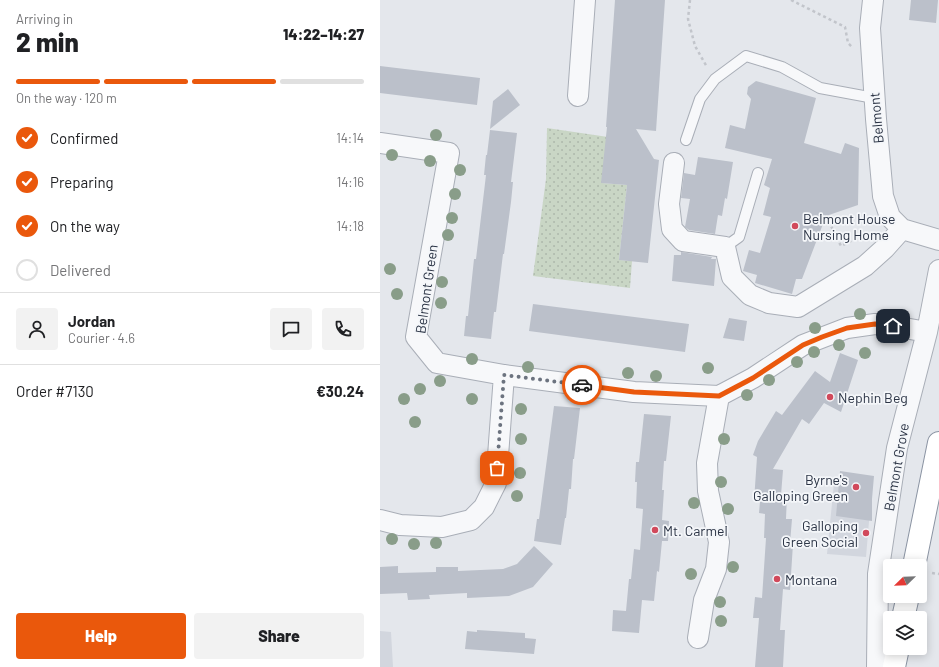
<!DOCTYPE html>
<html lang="en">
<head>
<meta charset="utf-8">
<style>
  body { margin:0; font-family:Barlow,sans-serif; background:#f2f2f2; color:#202124; height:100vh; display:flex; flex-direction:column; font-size:15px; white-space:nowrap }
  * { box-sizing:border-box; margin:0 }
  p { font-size:13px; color:#757577 }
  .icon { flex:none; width:22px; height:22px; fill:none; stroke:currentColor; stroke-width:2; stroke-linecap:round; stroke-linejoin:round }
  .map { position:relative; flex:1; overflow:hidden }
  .panel { display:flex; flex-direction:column; background:#fff; width:380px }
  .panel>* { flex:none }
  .needle { width:26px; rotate:247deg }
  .fabs { position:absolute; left:503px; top:559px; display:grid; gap:8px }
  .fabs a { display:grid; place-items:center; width:44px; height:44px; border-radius:4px; background:#fff; box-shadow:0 2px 10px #0003; font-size:20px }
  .pin { position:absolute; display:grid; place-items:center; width:34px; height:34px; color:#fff; margin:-17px; border-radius:8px; box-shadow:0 2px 6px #0006 }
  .courier { position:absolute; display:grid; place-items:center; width:40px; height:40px; margin:-20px; border:3px solid #ea580c; border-radius:50%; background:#fff; color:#222; box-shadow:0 1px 5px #0007 }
  .overview em { font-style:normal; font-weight:800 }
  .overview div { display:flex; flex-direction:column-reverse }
  .overview { display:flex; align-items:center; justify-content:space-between; height:68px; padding:0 16px }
  h1 { font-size:26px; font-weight:800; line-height:30px }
  .bar { display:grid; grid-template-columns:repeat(4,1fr); gap:6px 4px; align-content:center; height:48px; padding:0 16px }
  .bar i { height:5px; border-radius:3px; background:#e0e0e0 }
  .bar .selected { background:#ea580c }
  .bar p { grid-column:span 4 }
  .line { display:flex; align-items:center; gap:10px; padding:0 16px; border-top:1px solid #e0e0e0 }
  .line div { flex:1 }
  .round { display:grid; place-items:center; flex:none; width:42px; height:42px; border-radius:4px; background:#f2f2f2 }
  ol { padding:0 16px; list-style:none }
  li { display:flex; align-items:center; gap:12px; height:44px }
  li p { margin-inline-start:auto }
  li .icon { padding:4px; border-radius:50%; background:#ea580c; color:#fff; stroke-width:4 }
  li:last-child { color:#757577 }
  li i { width:22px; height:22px; border:2px solid #e0e0e0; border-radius:50% }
  .primary-button { display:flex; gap:8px; margin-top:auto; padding:8px 16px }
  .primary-button a { flex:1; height:46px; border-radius:4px; background:#ea580c; color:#fff; font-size:16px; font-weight:800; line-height:46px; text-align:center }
  .primary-button a+a { background:#f2f2f2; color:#202124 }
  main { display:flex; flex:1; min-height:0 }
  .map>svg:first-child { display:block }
  .built { fill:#d2d6de }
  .grass { fill:url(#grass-dots) }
  .building { fill:#bbc0ca }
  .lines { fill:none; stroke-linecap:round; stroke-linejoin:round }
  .lane-casing { stroke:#a9aeb7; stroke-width:12 }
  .street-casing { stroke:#a9aeb7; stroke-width:22 }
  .highway-casing { stroke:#8b94a3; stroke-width:24 }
  .path { stroke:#c2c5cb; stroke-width:2.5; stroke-dasharray:3 3; stroke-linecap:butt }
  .lane { stroke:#f7f8fa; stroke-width:10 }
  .street { stroke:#f7f8fa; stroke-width:20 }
  .highway { stroke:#fff; stroke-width:22 }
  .tree { fill:#899d89 }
  .done { stroke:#6c737f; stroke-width:4; stroke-dasharray:0 7.2 }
  .route { stroke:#ea580c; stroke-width:5 }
  .poi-dot { fill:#d1495b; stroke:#f4f6f9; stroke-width:1.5 }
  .labels { text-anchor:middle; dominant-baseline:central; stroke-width:3.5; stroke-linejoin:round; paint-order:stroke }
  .street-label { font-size:14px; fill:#2b3445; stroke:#f4f6f9 }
  .poi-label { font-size:14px; fill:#2b3445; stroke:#f4f6f9; text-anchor:start }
</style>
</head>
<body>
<main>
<section class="panel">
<div class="overview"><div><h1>2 min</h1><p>Arriving in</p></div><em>14:22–14:27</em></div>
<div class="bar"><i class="selected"></i><i class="selected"></i><i class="selected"></i><i></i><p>On the way · 120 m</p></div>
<ol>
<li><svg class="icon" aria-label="check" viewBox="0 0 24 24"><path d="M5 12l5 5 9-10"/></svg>Confirmed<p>14:14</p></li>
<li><svg class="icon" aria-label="check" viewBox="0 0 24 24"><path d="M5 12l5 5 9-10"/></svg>Preparing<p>14:16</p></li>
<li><svg class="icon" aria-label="check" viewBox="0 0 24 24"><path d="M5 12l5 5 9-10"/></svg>On the way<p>14:18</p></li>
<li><i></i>Delivered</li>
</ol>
<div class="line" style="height:72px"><a class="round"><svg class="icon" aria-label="person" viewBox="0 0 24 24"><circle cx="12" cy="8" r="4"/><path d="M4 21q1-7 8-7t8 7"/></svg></a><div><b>Jordan</b><p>Courier · 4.6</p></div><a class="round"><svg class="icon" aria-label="chat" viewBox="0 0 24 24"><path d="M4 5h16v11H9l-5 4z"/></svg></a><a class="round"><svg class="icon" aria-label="phone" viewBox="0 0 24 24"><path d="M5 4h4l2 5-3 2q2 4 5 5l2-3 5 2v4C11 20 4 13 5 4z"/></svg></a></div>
<div class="line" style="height:52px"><div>Order #7130</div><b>€30.24</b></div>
<div class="primary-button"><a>Help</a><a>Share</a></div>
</section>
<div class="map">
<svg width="559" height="667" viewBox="0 0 559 667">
  <defs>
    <pattern id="grass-dots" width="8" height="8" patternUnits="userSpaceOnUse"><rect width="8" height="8" fill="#c9d6c5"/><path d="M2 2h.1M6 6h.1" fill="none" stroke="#adb8ab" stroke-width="1.8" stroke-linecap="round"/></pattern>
  </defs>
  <rect width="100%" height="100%" fill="#e4e7ec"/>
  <!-- built -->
  <path class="built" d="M454 483 492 486 486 557 447 554Z
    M0 631 11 632 13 667H0Z"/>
  <!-- grass -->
  <path class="grass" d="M167 128 262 142 222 183 247 185 239 260 252 261 250 288 153 276 166 179Z"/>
  <!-- building -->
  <path class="building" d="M235 0H285L276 131 256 129 274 159 279 160 268 263 239 260 247 185 221 183 227 127H226Z
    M531 0H558L556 23 529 20Z
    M0 66 100 78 97 105 0 93Z
    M376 81 436 98 424 143 461 154 465 143 479 148 478 205 446 216 422 279H416L412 294 375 283 377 275 363 271 369 250 380 253 391 217 383 215 390 188 384 185 392 159 345 148 350 125 365 129 371 99 367 94 368 87Z
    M128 89 140 105 110 129 113 101Z
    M110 130 137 133 131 182H133L131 202 124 254H123L116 312H114L111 339 84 336 86 316H88L94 259H96L106 175H104L106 155H107Z
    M318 157 353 162 347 199 345 198 342 216 338 215 335 234 309 230 305 227 310 199 301 198 304 173 315 175Z
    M301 252 332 257 331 259H336L334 286 292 281 294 255H301Z
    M153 304 309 324 305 352 149 331Z
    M349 318 367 321 364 341 343 338Z
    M460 353 478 360 461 412 444 403 429 424 422 419 393 469 403 470 401 495H407L406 519H412L410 543 413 544 410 590 403 589 400 630H405L403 667H375L379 618H373L375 597 382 598 386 538H384L385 514 379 513 381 490 374 501 377 457 373 455 378 441 396 411 402 415 435 371 450 382Z
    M174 406 200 408 194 459H193L191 489H189L186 518H185L181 545 154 541 157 519H159Z
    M264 414 291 416 286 461H284L282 490H284L282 520 289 521 288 541H282L279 572 277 571 274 601 262 600 259 633 232 631 233 610 246 611 249 579H251L254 549 260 550 263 509 256 508 257 482H255L256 462H259Z
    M460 471 494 476 492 499V521L456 516Z
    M154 546 173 564 153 587 129 596 87 598V593L49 595 50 599 28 600 27 593 0 594V567L18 566V573L56 572V567H78V571L123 569 137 564Z
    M97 630 145 633V638L156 639 154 654 85 649 87 631 97 632Z"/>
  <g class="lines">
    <defs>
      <path id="lane" d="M306 140 320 99 335 79 366 56 402 67 440 88 494 98
        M345 247 359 237 378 173"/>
      <path id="street" d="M493 0 490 28 496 119 503 196 510 217 522 229
        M198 96 205 0
        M0 143 69 153 36 337 57 363 124 375 254 392 339 396 373 378 423 345 467 328 495 324 513 326 547 332
        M294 163 289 204 292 229 303 241 345 247 352 277 370 295 389 303 418 307 485 266 505 248 522 229 559 240
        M0 520 20 525 62 527 91 520 104 507 116 483 124 375
        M318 638 324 600 336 569 339 542 328 491 327 463 339 396
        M497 667 498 574 517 448 547 332 559 270"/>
      <path id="highway" d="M534 566 559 443
        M523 618 528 596
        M514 667 518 648"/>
    </defs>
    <!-- lane casing -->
    <use href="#lane" class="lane-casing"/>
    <!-- street casing -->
    <use href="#street" class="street-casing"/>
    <!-- highway casing -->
    <use href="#highway" class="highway-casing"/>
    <!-- path -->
    <path class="path" d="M310 0 308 19 315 46 327 67
      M411 0 465 27 468 43 472 47
      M446 216 461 246 489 232 491 235
      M552 573 559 574"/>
    <!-- lane -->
    <use href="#lane" class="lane"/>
    <!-- street -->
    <use href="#street" class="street"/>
    <!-- highway -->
    <use href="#highway" class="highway"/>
  </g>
  <!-- trees -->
  <g class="tree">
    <circle cx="56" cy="135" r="6"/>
    <circle cx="12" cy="155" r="6"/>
    <circle cx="50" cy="161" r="6"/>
    <circle cx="80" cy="170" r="6"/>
    <circle cx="75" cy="194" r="6"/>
    <circle cx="72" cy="218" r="6"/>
    <circle cx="68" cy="235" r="6"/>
    <circle cx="10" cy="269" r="6"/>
    <circle cx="62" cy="282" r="6"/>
    <circle cx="17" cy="294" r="6"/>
    <circle cx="61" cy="303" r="6"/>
    <circle cx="480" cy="314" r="6"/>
    <circle cx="435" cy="328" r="6"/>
    <circle cx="459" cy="345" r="6"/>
    <circle cx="434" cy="352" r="6"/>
    <circle cx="485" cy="353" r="6"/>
    <circle cx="92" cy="359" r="6"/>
    <circle cx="417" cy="362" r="6"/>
    <circle cx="148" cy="367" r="6"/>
    <circle cx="328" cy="368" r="6"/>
    <circle cx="248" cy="373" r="6"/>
    <circle cx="276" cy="376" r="6"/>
    <circle cx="389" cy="380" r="6"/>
    <circle cx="60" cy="381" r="6"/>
    <circle cx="40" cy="389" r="6"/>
    <circle cx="367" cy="395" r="6"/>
    <circle cx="24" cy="399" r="6"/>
    <circle cx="92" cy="399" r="6"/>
    <circle cx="141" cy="409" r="6"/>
    <circle cx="35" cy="422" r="6"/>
    <circle cx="141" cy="439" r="6"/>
    <circle cx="344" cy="439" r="6"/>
    <circle cx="140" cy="473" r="6"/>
    <circle cx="341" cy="482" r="6"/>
    <circle cx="137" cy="496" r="6"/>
    <circle cx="314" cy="503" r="6"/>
    <circle cx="348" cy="509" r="6"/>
    <circle cx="12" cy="539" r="6"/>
    <circle cx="56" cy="543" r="6"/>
    <circle cx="34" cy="544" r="6"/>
    <circle cx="353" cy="567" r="6"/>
    <circle cx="311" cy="574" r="6"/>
    <circle cx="340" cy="602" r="6"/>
    <circle cx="341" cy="621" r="6"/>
  </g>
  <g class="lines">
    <!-- done -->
    <path class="done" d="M117 468 124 375 202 385"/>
    <!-- route -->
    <path class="route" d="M202 385 254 392 339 396 373 378 423 345 442 337 467 328 495 324 513 326"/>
  </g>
  <!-- markers -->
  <g class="poi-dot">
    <circle cx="415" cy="226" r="4"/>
    <circle cx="450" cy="397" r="4"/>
    <circle cx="476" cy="487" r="4"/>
    <circle cx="275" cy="530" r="4"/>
    <circle cx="486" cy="533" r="4"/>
    <circle cx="397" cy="579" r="4"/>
  </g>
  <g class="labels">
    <!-- street labels -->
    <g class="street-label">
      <text transform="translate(496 118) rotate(-95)">Belmont</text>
      <text transform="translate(46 289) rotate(-82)">Belmont Green</text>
      <text transform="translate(516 467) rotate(-80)">Belmont Grove</text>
    </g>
    <!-- poi labels -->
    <g class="poi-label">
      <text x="423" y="218">Belmont House<tspan x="423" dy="16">Nursing Home</tspan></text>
      <text x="458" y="397">Nephin Beg</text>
      <text x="468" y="479" text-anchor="end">Byrne's<tspan x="468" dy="16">Galloping Green</tspan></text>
      <text x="478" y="525" text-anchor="end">Galloping<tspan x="478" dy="16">Green Social</tspan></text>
      <text x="283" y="530">Mt. Carmel</text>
      <text x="405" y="579">Montana</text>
    </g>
  </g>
</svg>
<div class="fabs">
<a><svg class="needle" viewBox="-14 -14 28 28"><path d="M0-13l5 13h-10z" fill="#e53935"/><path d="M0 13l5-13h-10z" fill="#757577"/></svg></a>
<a><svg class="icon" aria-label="layers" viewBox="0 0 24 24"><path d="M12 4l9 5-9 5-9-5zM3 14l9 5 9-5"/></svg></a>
</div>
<div class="pin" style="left:117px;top:468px;background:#ea580c"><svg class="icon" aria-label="bag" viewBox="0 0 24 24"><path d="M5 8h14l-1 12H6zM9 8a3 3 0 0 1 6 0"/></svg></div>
<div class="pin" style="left:513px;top:326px;background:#1f2937"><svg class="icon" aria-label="home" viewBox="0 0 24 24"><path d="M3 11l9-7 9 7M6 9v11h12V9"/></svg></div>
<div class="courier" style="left:202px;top:385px"><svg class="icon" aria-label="car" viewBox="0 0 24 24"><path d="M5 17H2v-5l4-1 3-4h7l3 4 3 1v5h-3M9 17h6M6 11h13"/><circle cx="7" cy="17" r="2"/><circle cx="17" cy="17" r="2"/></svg></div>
</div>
</main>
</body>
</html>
